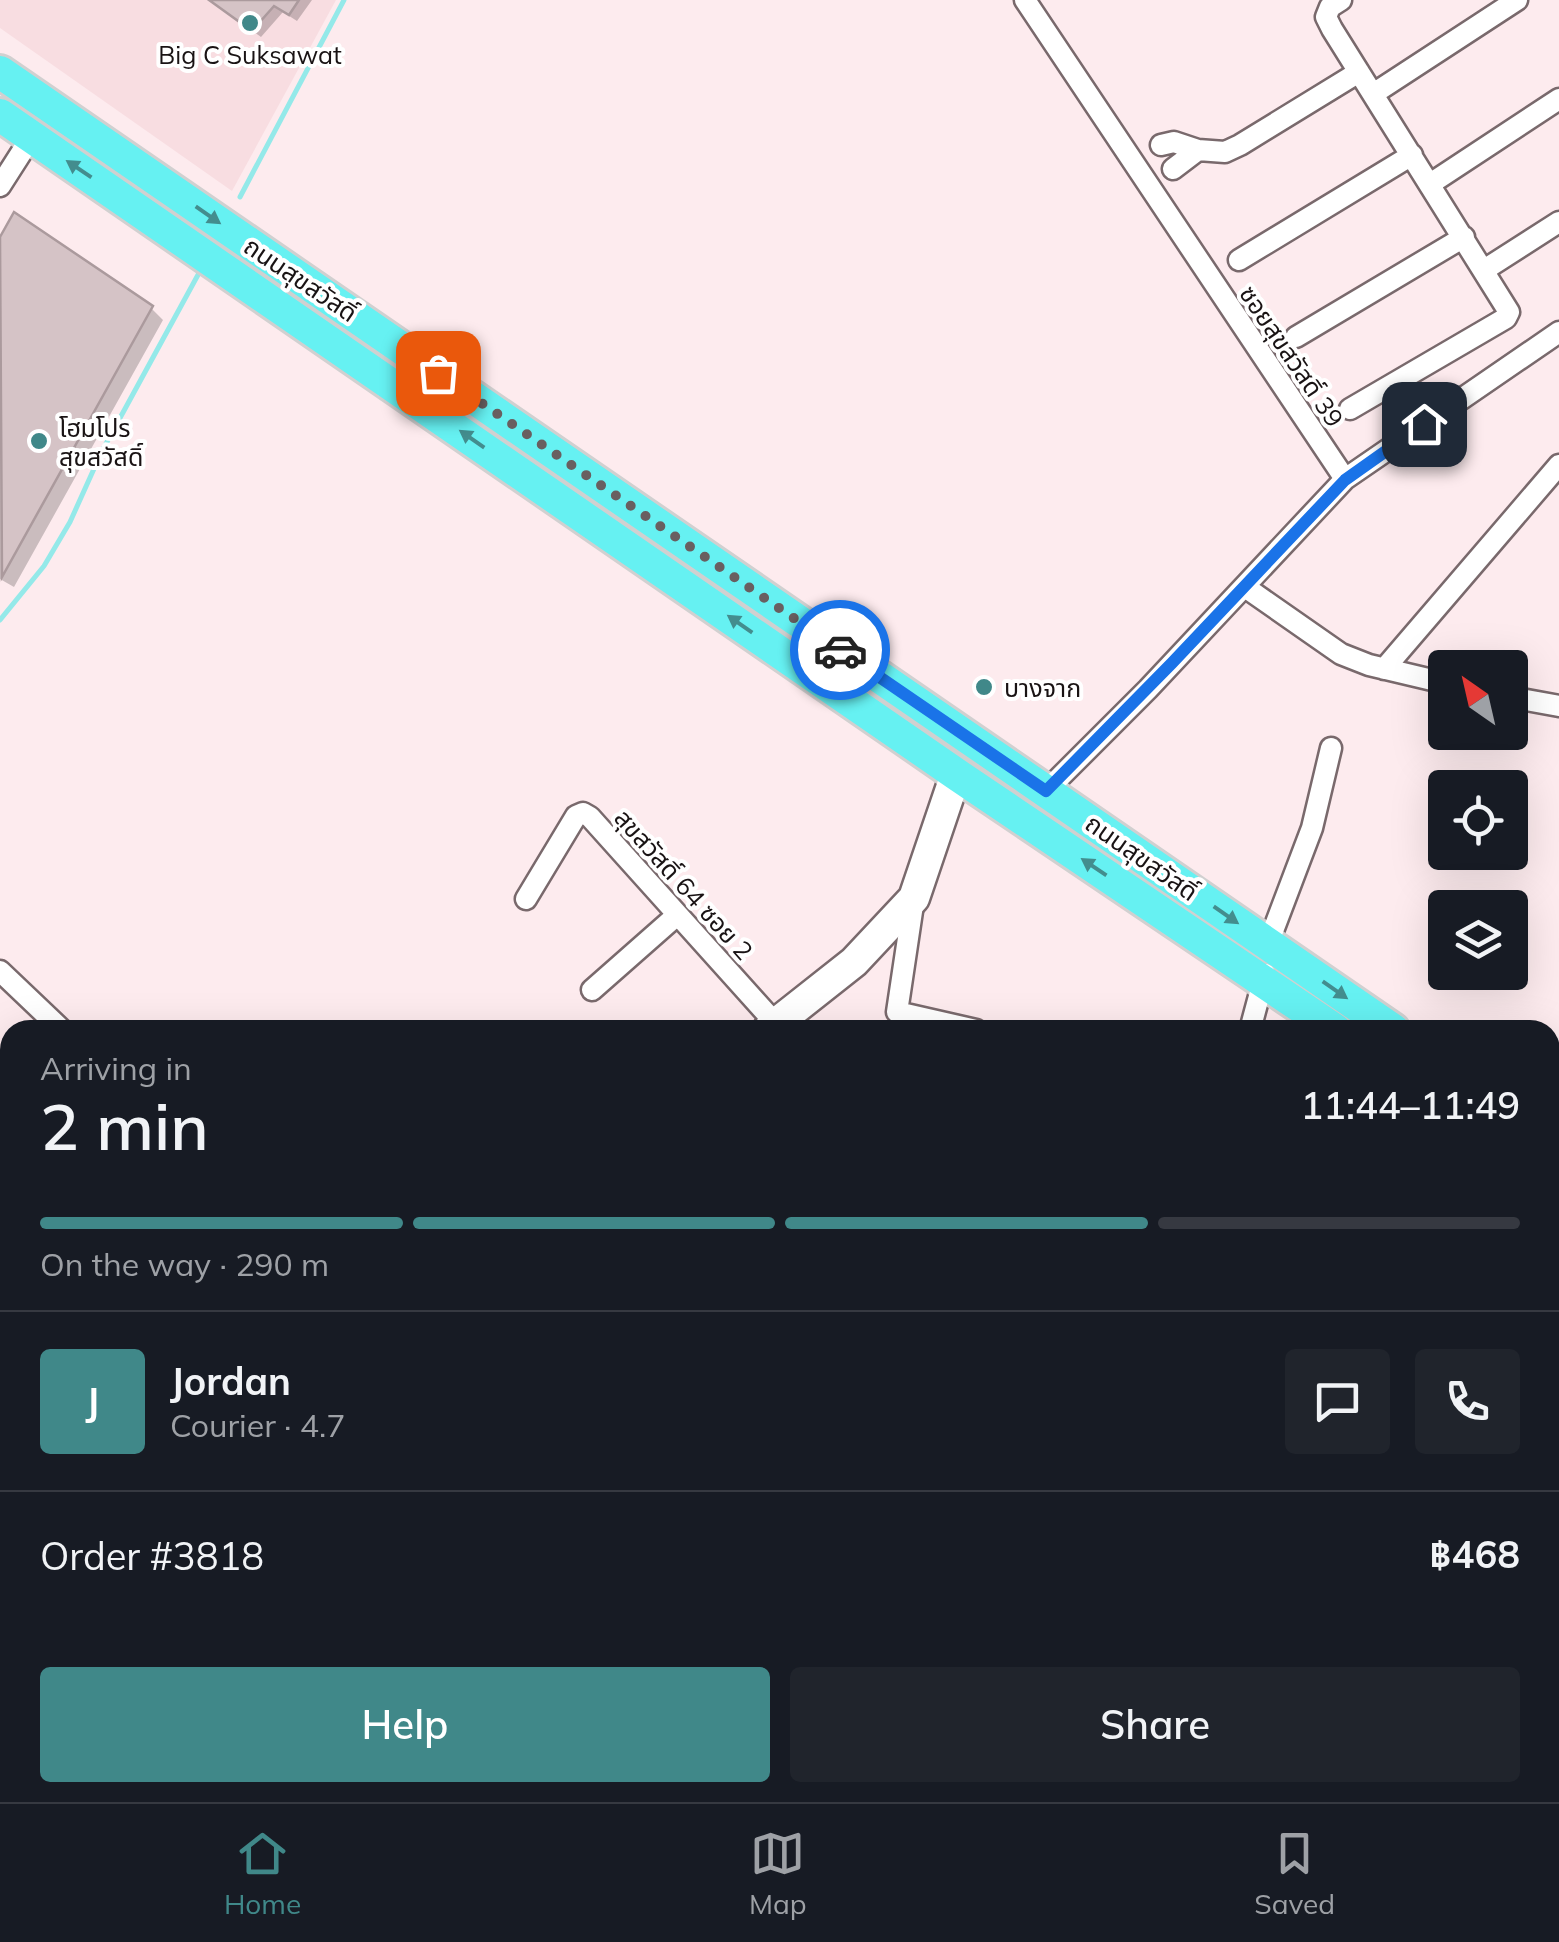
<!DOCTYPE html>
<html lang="en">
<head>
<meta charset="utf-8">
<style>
  body { margin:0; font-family:Mulish,"Noto Sans Thai",sans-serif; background:#20242c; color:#f1f3f6; height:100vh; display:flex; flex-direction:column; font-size:38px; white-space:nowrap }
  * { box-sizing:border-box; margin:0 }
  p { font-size:32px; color:#9ea1a6 }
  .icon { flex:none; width:55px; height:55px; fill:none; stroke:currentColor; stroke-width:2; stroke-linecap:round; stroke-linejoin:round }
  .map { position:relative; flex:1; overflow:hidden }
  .details { position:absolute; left:0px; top:1020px; width:1560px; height:782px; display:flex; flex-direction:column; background:#171b24; border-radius:30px 30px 0 0; box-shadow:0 10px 40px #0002 }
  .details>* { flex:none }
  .needle { width:65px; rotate:326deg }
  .buttons { position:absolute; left:1428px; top:650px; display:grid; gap:20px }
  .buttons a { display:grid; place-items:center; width:100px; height:100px; border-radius:10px; background:#171b24; box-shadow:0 10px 40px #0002; font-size:50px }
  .pin { position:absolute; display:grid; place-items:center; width:85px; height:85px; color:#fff; margin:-42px; border-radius:20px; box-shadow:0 5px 15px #0006 }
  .courier { position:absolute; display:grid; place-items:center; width:100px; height:100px; margin:-50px; border:8px solid #1a73e8; border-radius:50%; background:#fff; color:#222; box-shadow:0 2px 12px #0007 }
  .head em { font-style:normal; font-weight:600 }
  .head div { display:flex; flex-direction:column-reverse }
  .head { display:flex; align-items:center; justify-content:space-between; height:170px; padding:0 40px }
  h1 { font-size:65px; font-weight:600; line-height:75px }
  .bar { display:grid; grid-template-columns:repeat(4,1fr); gap:15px 10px; align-content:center; height:120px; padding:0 40px }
  .bar i { height:12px; border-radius:8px; background:#363941 }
  .bar .selected { background:#408889 }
  .bar p { grid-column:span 4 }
  .line { display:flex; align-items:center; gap:25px; padding:0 40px; border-top:2px solid #363941 }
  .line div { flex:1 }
  .round { display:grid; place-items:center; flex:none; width:105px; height:105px; border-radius:10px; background:#20242c }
  .action { display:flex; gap:20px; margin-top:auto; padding:20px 40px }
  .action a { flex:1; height:115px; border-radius:10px; background:#408889; color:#fff; font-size:40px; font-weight:600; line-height:115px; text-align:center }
  .action a+a { background:#20242c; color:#f1f3f6 }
  .dock { display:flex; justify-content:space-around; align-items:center; height:140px; border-top:2px solid #363941; background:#171b24; font-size:28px; color:#9ea1a6 }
  .dock a { display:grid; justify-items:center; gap:5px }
  .dock .selected { color:#408889 }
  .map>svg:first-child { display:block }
  .built { fill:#f8dde1 }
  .shadow { fill:#0003 }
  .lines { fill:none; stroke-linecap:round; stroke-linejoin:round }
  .stream { stroke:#94e9e9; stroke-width:5 }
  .building { fill:#d5c3c6; stroke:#ab9a9d; stroke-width:2.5 }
  .street-casing { stroke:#79696c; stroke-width:25 }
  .secondary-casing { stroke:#79696c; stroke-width:35 }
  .primary-casing { stroke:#d1d0d0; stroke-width:38 }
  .street { stroke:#fff; stroke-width:20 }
  .secondary { stroke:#fff; stroke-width:30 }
  .primary { stroke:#66f1f2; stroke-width:32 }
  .oneway { fill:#438d8e }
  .done { stroke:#695f60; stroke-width:10; stroke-dasharray:0 18 }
  .route { stroke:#1a73e8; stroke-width:12 }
  .poi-dot { fill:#408889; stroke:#fff; stroke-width:4 }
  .labels { text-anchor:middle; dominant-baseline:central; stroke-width:8; stroke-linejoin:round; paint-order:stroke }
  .poi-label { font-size:25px; fill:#191314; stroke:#fff; text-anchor:start }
  .street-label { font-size:25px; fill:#191314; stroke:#fff }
</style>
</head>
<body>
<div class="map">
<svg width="1559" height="1802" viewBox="0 0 1559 1802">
  <rect width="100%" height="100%" fill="#fdebee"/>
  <!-- built -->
  <path class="built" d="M0 0H336L232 191 0 28Z"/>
  <!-- shadow -->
  <path class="shadow" d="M210 0H312L297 21 283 12 261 37Z
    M15 216 151 308 163 320 14 587 0 579V242Z"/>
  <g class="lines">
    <!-- stream -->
    <path class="stream" d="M240 197 344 0
      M0 620 44 566 70 522 102 451 199 273"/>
  </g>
  <!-- building -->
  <path class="building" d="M209 0H299L289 15 274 6 252 31Z
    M14 212 153 306 2 577 0 237Z"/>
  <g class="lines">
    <defs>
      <path id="street" d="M1025 0 1345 479 1148 689 1046 791
        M1341 0 1330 7 1326 17 1332 29 1509 312 1506 318 1350 409
        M1373 94 1517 0
        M1161 145 1174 142 1198 150 1173 169
        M1198 150 1225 152 1240 145 1359 72
        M1430 184 1559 99
        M0 186 32 136
        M1239 260 1412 155
        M1484 270 1559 222
        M1296 337 1464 237
        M1345 479 1559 332
        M1245 587 1341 654 1369 665 1445 683
        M1384 669 1559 465
        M1510 697 1559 706
        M914 898 897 1012 976 1030
        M526 899 576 816 583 813 590 817 776 1024
        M1268 944 1312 828 1331 748
        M0 971 62 1030
        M592 990 676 916
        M1250 1030 1265 974
        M0 1130 10 1140
        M0 1247 10 1256
        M0 1459 10 1469
        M1550 1518 1559 1514
        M1552 1636 1559 1646
        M160 1792 167 1802
        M1414 1792 1421 1802
        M1060 1802 1062 1792"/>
      <path id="secondary" d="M768 1030 854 962 914 898 956 774
        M0 1619 10 1612"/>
      <path id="primary" d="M0 72 1393 1030
        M0 115 956 774 1335 1030
        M1550 1138 1559 1144
        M1550 1179 1559 1185"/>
    </defs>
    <!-- street casing -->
    <use href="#street" class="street-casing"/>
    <!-- secondary casing -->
    <use href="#secondary" class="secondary-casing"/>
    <!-- primary casing -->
    <use href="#primary" class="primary-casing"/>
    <!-- street -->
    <use href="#street" class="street"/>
    <!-- secondary -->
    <use href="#secondary" class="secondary"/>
    <!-- primary -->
    <use href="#primary" class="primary"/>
  </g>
  <!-- one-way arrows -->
  <defs><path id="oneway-solid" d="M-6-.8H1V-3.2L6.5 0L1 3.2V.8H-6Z" transform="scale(2.5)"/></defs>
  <g class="oneway">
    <use href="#oneway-solid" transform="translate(79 169) rotate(-146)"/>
    <use href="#oneway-solid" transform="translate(208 215) rotate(35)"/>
    <use href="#oneway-solid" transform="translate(472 439) rotate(-145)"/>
    <use href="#oneway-solid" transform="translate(740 624) rotate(-145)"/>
    <use href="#oneway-solid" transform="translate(1094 867) rotate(-146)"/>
    <use href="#oneway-solid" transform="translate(1226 915) rotate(35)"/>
    <use href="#oneway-solid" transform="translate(1335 990) rotate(35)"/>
  </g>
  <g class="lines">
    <!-- done -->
    <path class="done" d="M438 373 840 650"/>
    <!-- route -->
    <path class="route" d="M840 650 1046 791 1172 663 1345 480 1424 424"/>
  </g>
  <!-- markers -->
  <g class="poi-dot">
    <circle cx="250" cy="23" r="10"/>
    <circle cx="39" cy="441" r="10"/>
    <circle cx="984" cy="687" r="10"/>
  </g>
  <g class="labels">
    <!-- poi labels -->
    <g class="poi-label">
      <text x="250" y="54" text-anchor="middle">Big C Suksawat</text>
      <text x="59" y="427">โฮมโปร<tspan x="59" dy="29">สุขสวัสดิ์</tspan></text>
      <text x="1004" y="687">บางจาก</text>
    </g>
    <!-- street labels -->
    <g class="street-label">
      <text transform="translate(301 279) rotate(34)">ถนนสุขสวัสดิ์</text>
      <text transform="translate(1292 356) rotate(56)">ซอยสุขสวัสดิ์ 39</text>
      <text transform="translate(1142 857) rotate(35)">ถนนสุขสวัสดิ์</text>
      <text transform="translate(684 884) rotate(48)">สุขสวัสดิ์ 64 ซอย 2</text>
    </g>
  </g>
</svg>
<div class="buttons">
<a><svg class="needle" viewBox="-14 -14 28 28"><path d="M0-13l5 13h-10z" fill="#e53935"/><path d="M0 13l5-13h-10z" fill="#9ea1a6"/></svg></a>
<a><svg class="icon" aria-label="locate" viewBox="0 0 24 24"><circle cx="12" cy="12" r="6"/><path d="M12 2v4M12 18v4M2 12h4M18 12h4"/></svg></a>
<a><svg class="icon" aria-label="layers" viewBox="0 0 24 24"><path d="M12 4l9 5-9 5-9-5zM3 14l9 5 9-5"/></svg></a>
</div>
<div class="pin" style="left:438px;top:373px;background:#ea580c"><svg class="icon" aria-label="bag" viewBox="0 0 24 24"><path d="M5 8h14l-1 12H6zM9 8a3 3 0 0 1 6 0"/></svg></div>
<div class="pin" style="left:1424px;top:424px;background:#1f2937"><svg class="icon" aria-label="home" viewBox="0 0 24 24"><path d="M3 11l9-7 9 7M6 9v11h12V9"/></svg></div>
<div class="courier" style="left:840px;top:650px"><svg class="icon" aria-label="car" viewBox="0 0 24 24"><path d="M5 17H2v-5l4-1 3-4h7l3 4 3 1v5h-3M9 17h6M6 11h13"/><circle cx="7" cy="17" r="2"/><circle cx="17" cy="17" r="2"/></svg></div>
<section class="details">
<div class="head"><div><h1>2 min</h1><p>Arriving in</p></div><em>11:44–11:49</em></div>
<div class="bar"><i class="selected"></i><i class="selected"></i><i class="selected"></i><i></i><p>On the way · 290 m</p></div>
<div class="line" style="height:180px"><b class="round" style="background:#408889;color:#fff">J</b><div><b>Jordan</b><p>Courier · 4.7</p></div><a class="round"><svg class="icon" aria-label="chat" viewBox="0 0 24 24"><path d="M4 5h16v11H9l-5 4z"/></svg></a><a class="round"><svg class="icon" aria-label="phone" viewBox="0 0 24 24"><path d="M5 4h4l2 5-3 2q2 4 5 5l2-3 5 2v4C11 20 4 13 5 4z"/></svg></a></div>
<div class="line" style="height:130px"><div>Order #3818</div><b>฿468</b></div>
<div class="action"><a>Help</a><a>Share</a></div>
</section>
</div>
<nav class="dock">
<a class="selected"><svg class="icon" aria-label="home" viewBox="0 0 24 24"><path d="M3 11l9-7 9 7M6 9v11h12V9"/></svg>Home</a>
<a><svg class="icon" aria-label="map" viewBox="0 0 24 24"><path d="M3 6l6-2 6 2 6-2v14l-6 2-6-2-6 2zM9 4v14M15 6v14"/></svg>Map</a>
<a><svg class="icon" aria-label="saved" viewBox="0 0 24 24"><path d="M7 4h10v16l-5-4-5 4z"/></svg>Saved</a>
</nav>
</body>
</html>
